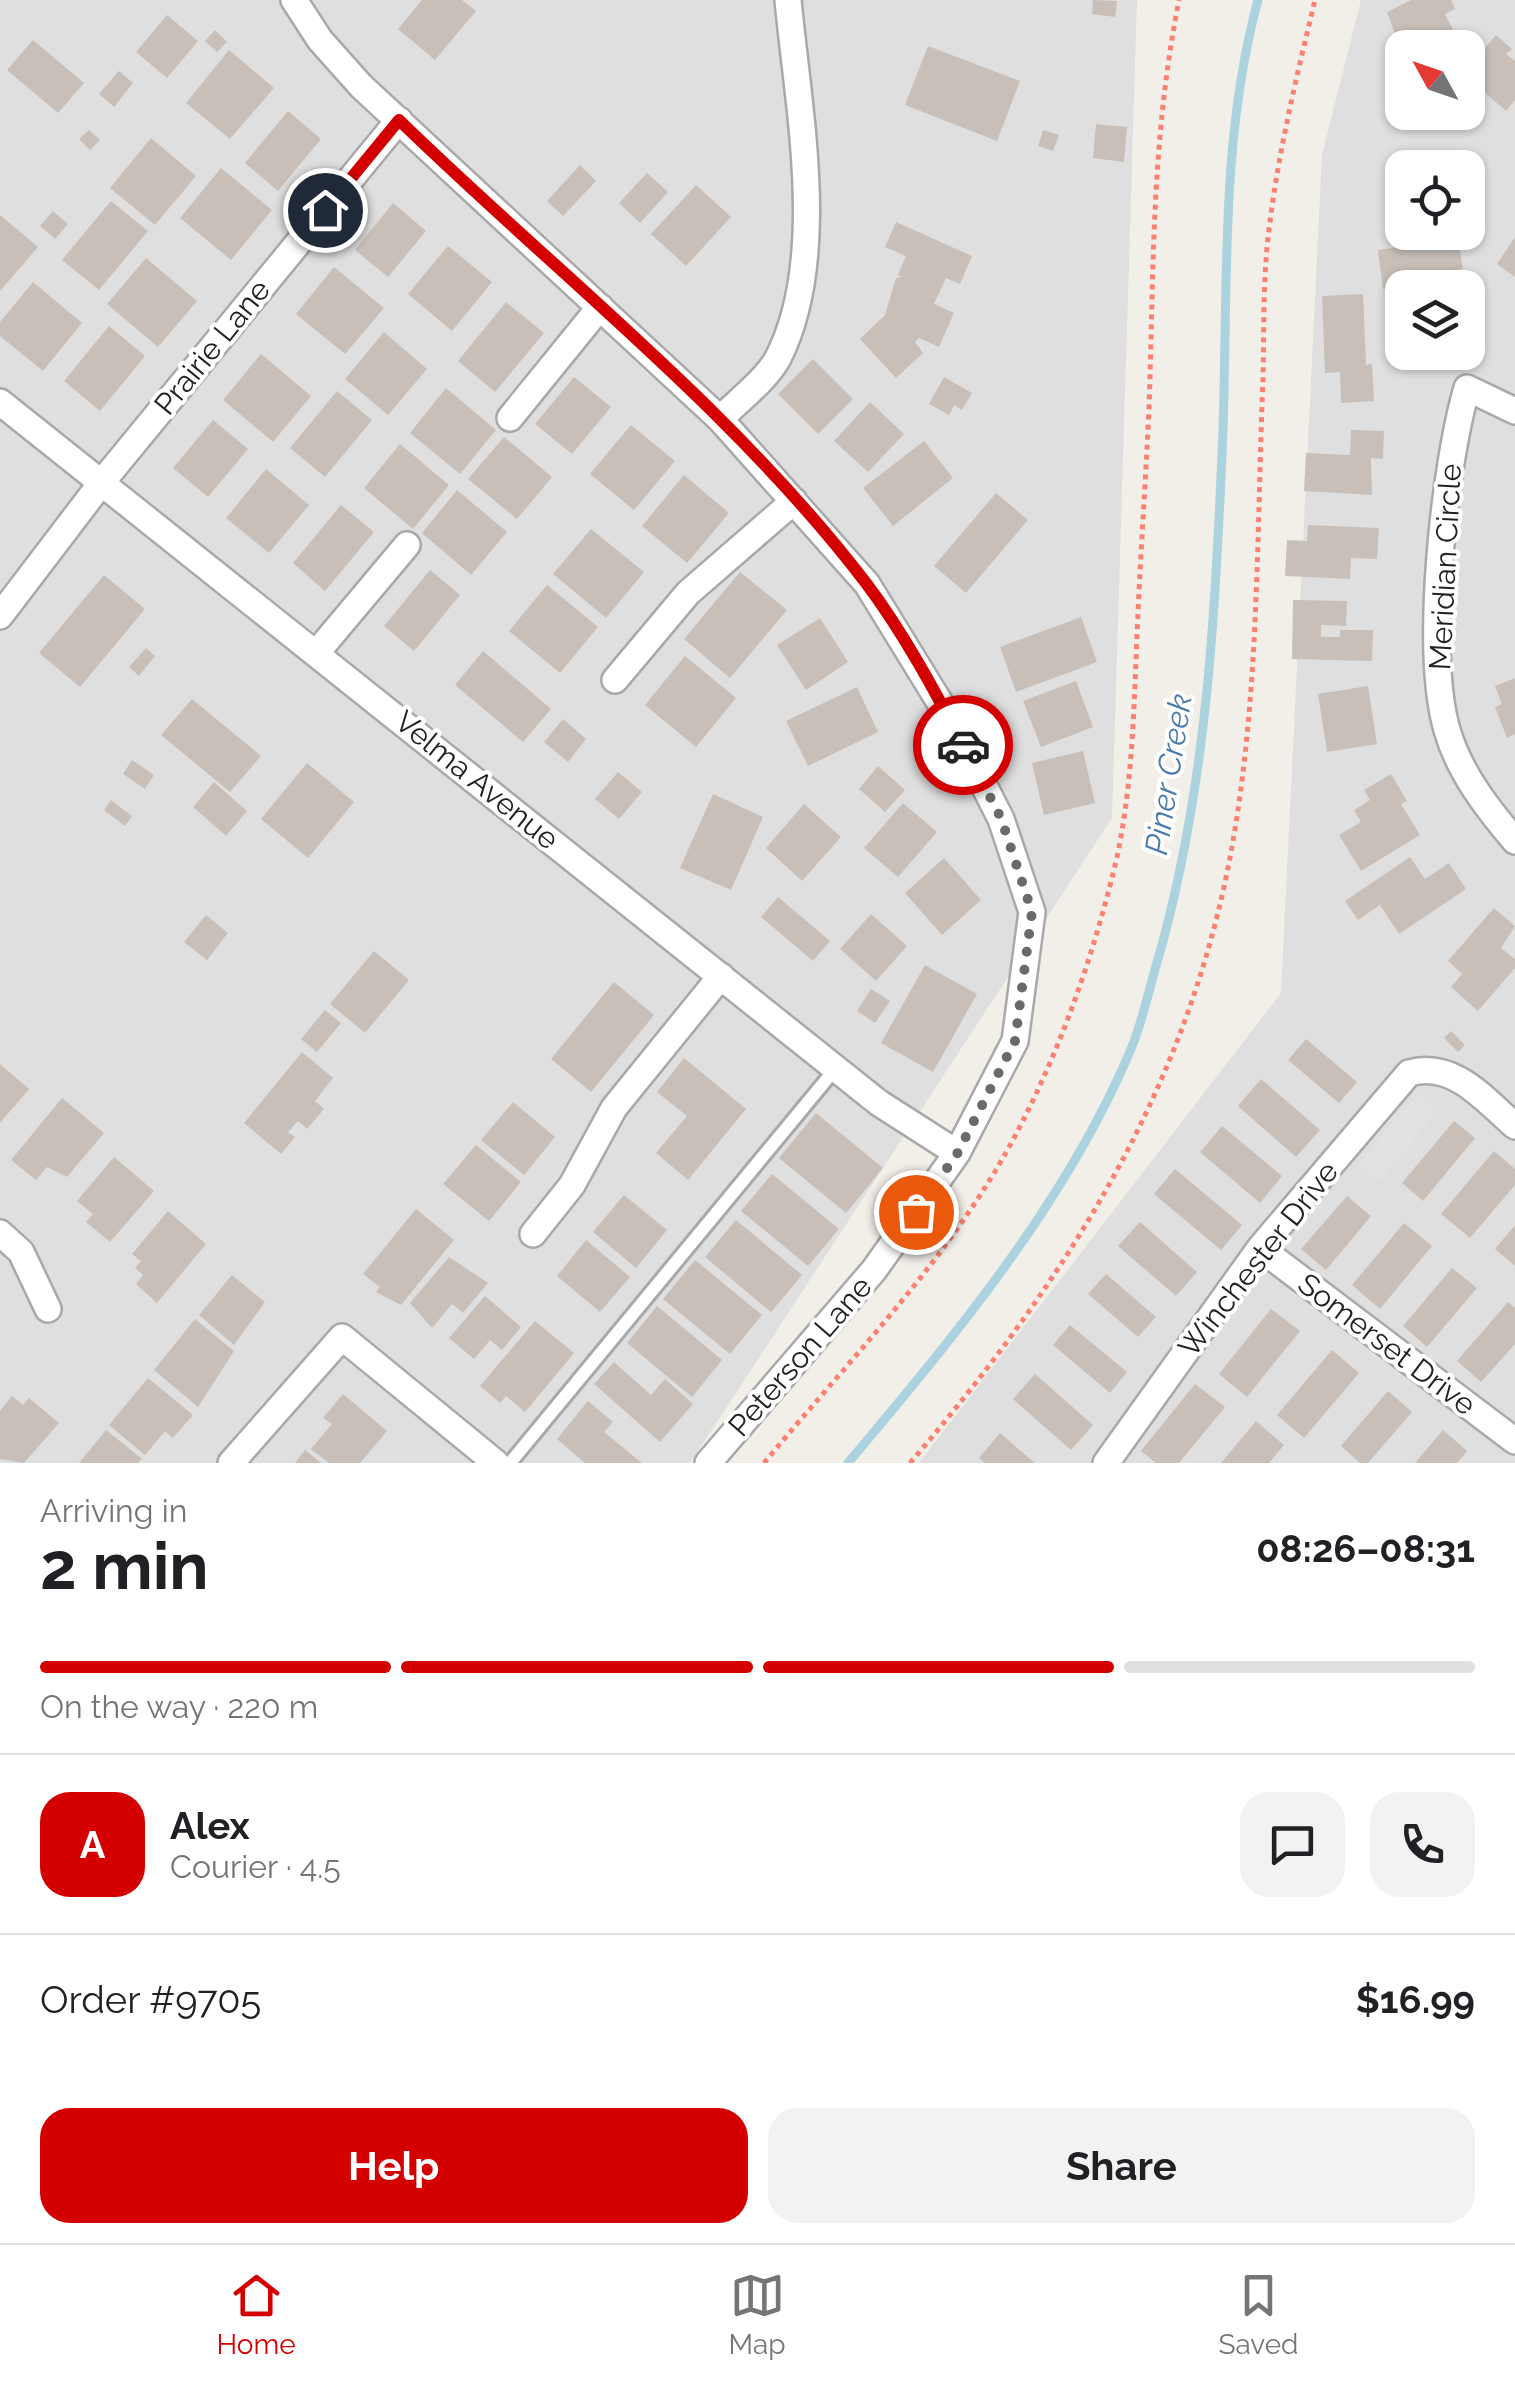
<!DOCTYPE html>
<html lang="en">
<head>
<meta charset="utf-8">
<style>
  body { margin:0; font-family:Raleway,sans-serif; background:#f2f2f2; color:#202124; height:100vh; display:flex; flex-direction:column; font-size:38px; white-space:nowrap }
  * { box-sizing:border-box; margin:0 }
  p { font-size:32px; color:#757577 }
  .icon { flex:none; width:55px; height:55px; fill:none; stroke:currentColor; stroke-width:2; stroke-linecap:round; stroke-linejoin:round }
  .map { position:relative; height:1463px; overflow:hidden }
  .side { display:flex; flex-direction:column; background:#fff; flex:1 }
  .side>* { flex:none }
  .needle { width:65px; rotate:310deg }
  .buttons { position:absolute; left:1385px; top:30px; display:grid; gap:20px }
  .buttons a { display:grid; place-items:center; width:100px; height:100px; border-radius:20px; background:#fff; box-shadow:0 2px 8px #0004; font-size:50px }
  .pin { position:absolute; display:grid; place-items:center; width:85px; height:85px; color:#fff; margin:-42px; border:5px solid #fff; border-radius:50%; box-shadow:0 2px 10px #0007 }
  .courier { position:absolute; display:grid; place-items:center; width:100px; height:100px; margin:-50px; border:8px solid #d40000; border-radius:50%; background:#fff; color:#222; box-shadow:0 2px 12px #0007 }
  .summary em { font-style:normal; font-weight:700 }
  .summary div { display:flex; flex-direction:column-reverse }
  .summary { display:flex; align-items:center; justify-content:space-between; height:170px; padding:0 40px }
  h1 { font-size:65px; font-weight:700; line-height:75px }
  .bar { display:grid; grid-template-columns:repeat(4,1fr); gap:15px 10px; align-content:center; height:120px; padding:0 40px }
  .bar i { height:12px; border-radius:8px; background:#e0e0e0 }
  .bar .active { background:#d40000 }
  .bar p { grid-column:span 4 }
  .line { display:flex; align-items:center; gap:25px; padding:0 40px; border-top:2px solid #e0e0e0 }
  .line div { flex:1 }
  .round { display:grid; place-items:center; flex:none; width:105px; height:105px; border-radius:30px; background:#f2f2f2 }
  .primary-button { display:flex; gap:20px; margin-top:auto; padding:20px 40px }
  .primary-button a { flex:1; height:115px; border-radius:30px; background:#d40000; color:#fff; font-size:40px; font-weight:700; line-height:115px; text-align:center }
  .primary-button a+a { background:#f2f2f2; color:#202124 }
  .menu { display:flex; justify-content:space-around; align-items:center; height:140px; border-top:2px solid #e0e0e0; background:#fff; font-size:28px; color:#757577 }
  .menu a { display:grid; justify-items:center; gap:5px }
  .menu .active { color:#d40000 }
  .map>svg:first-child { display:block }
  .residential { fill:#e0dfdf; fill-rule:evenodd }
  .parking { fill:#e2e2e2 }
  .lines { fill:none; stroke-linecap:round; stroke-linejoin:round }
  .stream { stroke:#aad3df; stroke-width:9 }
  .building { fill:#c7bfb8 }
  .lane-casing { stroke:#a9a9a9; stroke-width:18 }
  .street-casing { stroke:#a9a9a9; stroke-width:30 }
  .path { stroke:#fa8072; stroke-width:5; stroke-dasharray:5 5; stroke-linecap:butt }
  .lane { stroke:#fff; stroke-width:12 }
  .street { stroke:#fff; stroke-width:25 }
  .done { stroke:#6b6a68; stroke-width:10; stroke-dasharray:0 18 }
  .route { stroke:#d40000; stroke-width:12 }
  .labels { text-anchor:middle; dominant-baseline:central; stroke-width:8; stroke-linejoin:round; paint-order:stroke }
  .street-label { font-size:30px; fill:#222; stroke:#fff }
  .water-label { font-size:32px; font-style:italic; fill:#4a7aab; stroke:#fff }
</style>
</head>
<body>
<div class="map">
<svg width="1515" height="1463" viewBox="0 0 1515 1463">
  <rect width="100%" height="100%" fill="#f2efe9"/>
  <!-- residential -->
  <path class="residential" d="M0 0H1137L1112 818 690 1463H0Z
    M1361 0H1515V1463H919L1281 993 1322 155ZM1402 48H1468V112H1402ZM1402 168H1468V232H1402ZM1402 288H1468V352H1402Z"/>
  <!-- parking -->
  <path class="parking" d="M1417 1094 1437 1111 1380 1181 1359 1163Z"/>
  <g class="lines">
    <!-- stream -->
    <path class="stream" d="M848 1463C954 1337 1067 1202 1131 1049 1142 1023 1148 993 1156 966 1207 792 1216 609 1223 429 1228 285 1220 140 1258 0"/>
  </g>
  <!-- building -->
  <path class="building" d="M422 0H462L476 11 435 60 398 29Z
    M1093 0 1117 1 1115 17 1092 14Z
    M1411 0H1451L1455 9 1445 14 1461 46 1400 48 1387 12Z
    M167 15 198 41 167 78 136 52Z
    M215 30 227 42 217 52 205 41Z
    M1496 35 1512 49 1506 54 1515 61V100L1506 111 1468 78V68Z
    M33 40 84 83 58 113 7 70Z
    M928 46 1020 81 997 141 905 105Z
    M229 50 274 88 230 139 186 103Z
    M119 71 133 83 114 107 99 94Z
    M288 111 321 139 278 191 245 163Z
    M1096 124 1127 127 1124 162 1093 158Z
    M89 130 100 140 90 150 79 139Z
    M1043 130 1059 135 1053 151 1038 146Z
    M151 138 196 176 155 225 110 188Z
    M580 165 596 181 563 216 547 201Z
    M221 168 272 210 231 260 180 218Z
    M647 173 668 192 640 223 619 203Z
    M696 185 731 217 686 266 651 234Z
    M111 201 148 231 99 290 62 260Z
    M393 203 426 231 388 277 355 250Z
    M53 211 68 224 55 239 40 226Z
    M0 215 38 247 0 291Z
    M896 222 972 256 960 284 946 278 934 304 954 313 939 347 919 338 915 342 923 353 896 378 860 339 885 315 896 278 902 277 898 275 906 256 885 247Z
    M1515 237V277L1497 264Z
    M1458 239 1463 269 1434 273 1436 288 1383 289 1378 250Z
    M448 246 492 282 452 331 408 294Z
    M146 258 197 301 158 347 107 304Z
    M334 267 384 308 345 354 296 314Z
    M33 282 82 323 43 371 0 336V322Z
    M1363 294 1366 365 1372 364 1374 401 1341 403 1340 372 1325 373 1322 296Z
    M506 302 544 333 495 392 458 361Z
    M109 326 145 356 100 411 64 381Z
    M384 332 427 369 388 415 345 379Z
    M261 354 311 396 273 442 223 400Z
    M813 359 853 399 818 434 778 394Z
    M574 377 611 407 572 454 535 424Z
    M944 377 972 393 962 410 954 405 949 415 929 404Z
    M446 388 496 430 460 474 410 433Z
    M337 391 372 420 325 477 290 448Z
    M870 402 904 434 868 472 834 441Z
    M213 420 248 449 208 497 173 468Z
    M631 425 675 461 634 510 590 474Z
    M1351 430 1384 431 1383 459 1371 458 1372 495 1304 491 1306 453 1350 455Z
    M504 437 552 477 517 519 468 479Z
    M924 441 953 478 893 526 863 488Z
    M400 444 449 485 413 529 364 488Z
    M266 469 309 505 269 553 226 518Z
    M684 475 729 513 687 563 642 526Z
    M457 490 507 532 471 575 422 533Z
    M996 493 1028 520 966 593 934 566Z
    M341 505 374 532 325 591 293 563Z
    M1308 525 1379 528 1377 559 1351 558 1350 579 1285 576 1287 540 1307 541Z
    M591 529 644 572 606 618 553 574Z
    M430 570 460 595 414 651 384 626Z
    M740 572 787 610 730 678 684 639Z
    M104 575 145 609 80 687 39 653Z
    M547 585 598 627 560 673 509 631Z
    M1293 600 1347 601 1346 626 1321 625V637H1340V630H1373L1372 661 1292 659Z
    M1081 617 1097 662 1016 692 1000 647Z
    M820 618 848 662 806 690 777 645Z
    M146 648 155 656 139 676 129 667Z
    M483 651 551 709 523 742 455 685Z
    M685 656 736 698 696 747 645 705Z
    M1515 678V734L1507 738 1495 707 1502 704 1495 686Z
    M1076 681 1093 727 1041 747 1023 701Z
    M1368 686 1377 744 1327 752 1318 694Z
    M857 687 878 732 808 766 786 721Z
    M192 699 261 756 230 792 161 735Z
    M563 719 586 739 568 762 544 742Z
    M1083 751 1095 803 1044 815 1032 763Z
    M132 760 154 775 145 789 123 774Z
    M307 763 354 802 308 858 261 819Z
    M878 766 905 790 885 812 859 789Z
    M618 772 642 792 619 819 595 799Z
    M1391 774 1407 801 1401 804 1420 835 1361 871 1339 835 1361 822 1354 810 1370 800 1364 790Z
    M214 782 247 811 226 836 193 807Z
    M713 794 763 817 731 890 680 868Z
    M111 800 132 816 125 826 104 810Z
    M903 803 937 832 898 877 864 848Z
    M804 804 841 837 802 881 766 848Z
    M1410 857 1425 879 1449 863 1466 889 1399 934 1380 905 1358 920 1345 901Z
    M944 858 981 900 942 935 905 893Z
    M778 897 830 941 813 961 761 917Z
    M1494 908 1515 926 1501 948 1515 959V968L1478 1011 1451 987 1462 974 1448 961Z
    M871 914 907 946 876 981 840 949Z
    M206 915 228 933 207 960 184 942Z
    M374 951 409 980 365 1033 330 1004Z
    M925 965 977 994 933 1072 881 1043Z
    M614 982 654 1015 591 1092 551 1059Z
    M871 989 890 1001 875 1023 857 1011Z
    M325 1010 341 1023 317 1052 301 1039Z
    M1451 1031 1465 1045 1458 1052 1444 1038Z
    M1306 1039 1357 1082 1339 1103 1288 1060Z
    M302 1052 333 1078 315 1101 324 1109 307 1129 298 1121 288 1132 295 1137 281 1154 244 1123Z
    M684 1058 746 1109 688 1180 656 1153 687 1116 657 1092Z
    M0 1064 29 1089 0 1123Z
    M1261 1079 1320 1130 1296 1157 1238 1106Z
    M62 1098 104 1133 67 1177 47 1167 36 1180 11 1160Z
    M513 1102 555 1137 524 1175 481 1140Z
    M816 1113 883 1168 846 1213 779 1158Z
    M1454 1121 1475 1138 1423 1201 1402 1183Z
    M1222 1126 1282 1176 1260 1203 1200 1152Z
    M476 1145 521 1182 489 1221 443 1184Z
    M1494 1151 1515 1169V1185L1470 1238 1441 1214Z
    M114 1157 154 1191 110 1242 86 1222 93 1214 77 1201Z
    M1175 1169 1242 1225 1221 1250 1154 1194Z
    M772 1174 839 1229 808 1266 741 1211Z
    M624 1195 667 1230 636 1268 593 1232Z
    M1347 1196 1371 1216 1326 1270 1301 1249Z
    M416 1209 454 1240 401 1305 376 1292 380 1287 363 1274Z
    M168 1211 206 1244 157 1303 136 1284 143 1275 135 1268 141 1261 132 1254Z
    M736 1220 802 1275 771 1312 705 1257Z
    M1140 1222 1197 1272 1176 1296 1118 1246Z
    M1404 1223 1432 1246 1380 1309 1352 1285Z
    M1515 1225V1266L1495 1249Z
    M586 1240 630 1277 600 1312 557 1276Z
    M449 1257 488 1283 463 1313 452 1304 432 1328 410 1303Z
    M695 1260 762 1315 730 1354 663 1299Z
    M1452 1268 1477 1288 1427 1347 1403 1326Z
    M1106 1274 1156 1317 1138 1337 1088 1294Z
    M232 1275 265 1302 234 1345 199 1315Z
    M485 1296 521 1327 502 1350 490 1340 474 1359 449 1338Z
    M1508 1302 1515 1308V1344L1481 1382 1457 1361Z
    M657 1306 722 1360 692 1397 627 1343Z
    M1271 1309 1300 1331 1247 1397 1219 1374Z
    M195 1319 234 1351 198 1407 154 1370Z
    M535 1321 574 1353 525 1412 506 1396 500 1403 480 1386Z
    M1070 1325 1127 1372 1110 1393 1053 1345Z
    M1332 1350 1359 1373 1304 1438 1277 1415Z
    M614 1362 651 1395 665 1379 693 1404 660 1442 594 1384Z
    M1035 1374 1093 1425 1071 1450 1013 1399Z
    M148 1378 193 1415 173 1438 165 1431 145 1455 109 1425Z
    M1195 1384 1225 1407 1179 1463H1156L1141 1451Z
    M1388 1391 1412 1412 1368 1463H1360L1341 1446Z
    M343 1394 387 1431 360 1463H329L311 1449 332 1424 323 1418Z
    M12 1396 23 1405 29 1398 59 1423 24 1463 0 1459V1411Z
    M588 1401 613 1422 604 1432 642 1463H585L557 1439Z
    M1256 1421 1284 1445 1269 1463H1221Z
    M106 1430 142 1459 138 1463H79Z
    M1443 1430 1467 1451 1457 1463H1415Z
    M1000 1433 1035 1463H985L979 1458Z
    M305 1450 321 1463H295Z"/>
  <g class="lines">
    <defs>
      <path id="lane" d="M510 1463 836 1068"/>
      <path id="street" d="M294 0 320 40 361 86 720 419 867 584 950 719 1001 819 1032 912 1015 1041 957 1153 874 1270 708 1463
        M0 402 879 1103 957 1153
        M1515 411 1467 388C1444 467 1424 651 1447 730 1459 772 1487 808 1515 841
        M510 418 600 307
        M720 419C738 401 766 380 778 358 829 258 798 108 788 0
        M0 616 102 482 399 120
        M318 651 407 545
        M615 680 688 593 794 501
        M0 1233 21 1252 48 1309
        M533 1234 572 1185 614 1108 721 976
        M1260 1248 1515 1441
        M231 1463 342 1337 496 1463
        M1106 1463 1260 1248 1409 1073C1453 1060 1485 1100 1515 1126"/>
    </defs>
    <!-- lane casing -->
    <use href="#lane" class="lane-casing"/>
    <!-- street casing -->
    <use href="#street" class="street-casing"/>
    <!-- path -->
    <path class="path" d="M764 1463C850 1359 950 1258 1014 1138 1061 1049 1094 955 1117 857 1134 777 1134 694 1138 613 1141 545 1146 477 1149 408 1154 266 1151 142 1179 0
      M910 1463C1072 1274 1197 1074 1236 823 1259 677 1257 527 1263 378 1264 332 1263 284 1268 238 1277 157 1296 79 1315 0"/>
    <!-- lane -->
    <use href="#lane" class="lane"/>
    <!-- street -->
    <use href="#street" class="street"/>
  </g>
  <g class="lines">
    <!-- done -->
    <path class="done" d="M916 1212 957 1154 1015 1041 1032 912 1001 818 963 745"/>
    <!-- route -->
    <path class="route" d="M325 210 399 120C555 272 733 409 866 583 903 632 935 691 963 745"/>
  </g>
  <g class="labels">
    <!-- street labels -->
    <g class="street-label">
      <text transform="translate(212 347) rotate(-51)">Prairie Lane</text>
      <text transform="translate(1445 567) rotate(-87)">Meridian Circle</text>
      <text transform="translate(477 780) rotate(39)">Velma Avenue</text>
      <text transform="translate(1258 1259) rotate(-52)">Winchester Drive</text>
      <text transform="translate(1387 1344) rotate(37)">Somerset Drive</text>
      <text transform="translate(800 1356) rotate(-49)">Peterson Lane</text>
    </g>
    <!-- water labels -->
    <g class="water-label">
      <text transform="translate(1168 774) rotate(-81)">Piner Creek</text>
    </g>
  </g>
</svg>
<div class="buttons">
<a><svg class="needle" viewBox="-14 -14 28 28"><path d="M0-13l5 13h-10z" fill="#e53935"/><path d="M0 13l5-13h-10z" fill="#757577"/></svg></a>
<a><svg class="icon" aria-label="locate" viewBox="0 0 24 24"><circle cx="12" cy="12" r="6"/><path d="M12 2v4M12 18v4M2 12h4M18 12h4"/></svg></a>
<a><svg class="icon" aria-label="layers" viewBox="0 0 24 24"><path d="M12 4l9 5-9 5-9-5zM3 14l9 5 9-5"/></svg></a>
</div>
<div class="pin" style="left:916px;top:1212px;background:#ea580c"><svg class="icon" aria-label="bag" viewBox="0 0 24 24"><path d="M5 8h14l-1 12H6zM9 8a3 3 0 0 1 6 0"/></svg></div>
<div class="pin" style="left:325px;top:210px;background:#1f2937"><svg class="icon" aria-label="home" viewBox="0 0 24 24"><path d="M3 11l9-7 9 7M6 9v11h12V9"/></svg></div>
<div class="courier" style="left:963px;top:745px"><svg class="icon" aria-label="car" viewBox="0 0 24 24"><path d="M5 17H2v-5l4-1 3-4h7l3 4 3 1v5h-3M9 17h6M6 11h13"/><circle cx="7" cy="17" r="2"/><circle cx="17" cy="17" r="2"/></svg></div>
</div>
<section class="side">
<div class="summary"><div><h1>2 min</h1><p>Arriving in</p></div><em>08:26–08:31</em></div>
<div class="bar"><i class="active"></i><i class="active"></i><i class="active"></i><i></i><p>On the way · 220 m</p></div>
<div class="line" style="height:180px"><b class="round" style="background:#d40000;color:#fff">A</b><div><b>Alex</b><p>Courier · 4.5</p></div><a class="round"><svg class="icon" aria-label="chat" viewBox="0 0 24 24"><path d="M4 5h16v11H9l-5 4z"/></svg></a><a class="round"><svg class="icon" aria-label="phone" viewBox="0 0 24 24"><path d="M5 4h4l2 5-3 2q2 4 5 5l2-3 5 2v4C11 20 4 13 5 4z"/></svg></a></div>
<div class="line" style="height:130px"><div>Order #9705</div><b>$16.99</b></div>
<div class="primary-button"><a>Help</a><a>Share</a></div>
</section>
<nav class="menu">
<a class="active"><svg class="icon" aria-label="home" viewBox="0 0 24 24"><path d="M3 11l9-7 9 7M6 9v11h12V9"/></svg>Home</a>
<a><svg class="icon" aria-label="map" viewBox="0 0 24 24"><path d="M3 6l6-2 6 2 6-2v14l-6 2-6-2-6 2zM9 4v14M15 6v14"/></svg>Map</a>
<a><svg class="icon" aria-label="saved" viewBox="0 0 24 24"><path d="M7 4h10v16l-5-4-5 4z"/></svg>Saved</a>
</nav>
</body>
</html>
